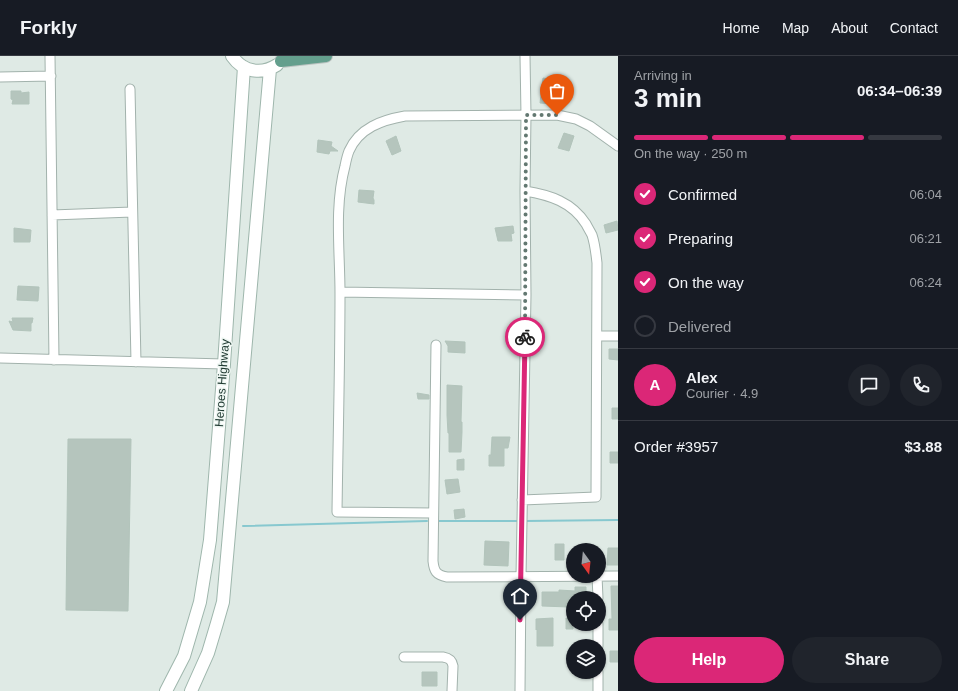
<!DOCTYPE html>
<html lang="en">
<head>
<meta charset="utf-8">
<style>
  body { margin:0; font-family:Helvetica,sans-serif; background:#20242c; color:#f1f3f6; height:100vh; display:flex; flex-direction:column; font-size:15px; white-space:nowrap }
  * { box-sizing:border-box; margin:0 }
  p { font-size:13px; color:#9ea1a6 }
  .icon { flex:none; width:22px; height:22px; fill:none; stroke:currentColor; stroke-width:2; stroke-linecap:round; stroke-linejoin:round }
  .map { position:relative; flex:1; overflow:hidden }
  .sheet { display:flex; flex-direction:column; background:#171b24; width:340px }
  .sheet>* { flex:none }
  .needle { width:26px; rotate:165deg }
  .fabs { position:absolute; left:566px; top:487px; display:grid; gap:8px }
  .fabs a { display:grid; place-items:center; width:40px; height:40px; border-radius:50%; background:#171b24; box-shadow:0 1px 3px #0004; font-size:20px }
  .pin { position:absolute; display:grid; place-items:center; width:34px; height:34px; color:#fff; margin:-41px -17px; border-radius:50% 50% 50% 0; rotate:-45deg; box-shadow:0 0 4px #0007 }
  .pin .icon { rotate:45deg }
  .courier { position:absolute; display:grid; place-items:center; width:40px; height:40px; margin:-20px; border:3px solid #db2777; border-radius:50%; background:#fff; color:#222; box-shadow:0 1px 5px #0007 }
  .summary em { font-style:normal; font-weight:700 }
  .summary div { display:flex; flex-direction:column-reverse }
  .summary { display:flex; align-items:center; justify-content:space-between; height:68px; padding:0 16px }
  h1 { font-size:26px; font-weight:700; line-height:30px }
  .bar { display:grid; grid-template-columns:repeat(4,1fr); gap:6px 4px; align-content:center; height:48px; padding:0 16px }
  .bar i { height:5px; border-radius:3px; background:#363941 }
  .bar .on { background:#db2777 }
  .bar p { grid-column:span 4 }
  .line { display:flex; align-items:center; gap:10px; padding:0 16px; border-top:1px solid #363941 }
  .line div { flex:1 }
  .round { display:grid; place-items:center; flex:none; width:42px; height:42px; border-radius:21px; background:#20242c }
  ol { padding:0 16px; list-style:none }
  li { display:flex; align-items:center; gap:12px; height:44px }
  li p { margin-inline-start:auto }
  li .icon { padding:4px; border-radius:50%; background:#db2777; color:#fff; stroke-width:4 }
  li:last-child { color:#9ea1a6 }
  li i { width:22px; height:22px; border:2px solid #363941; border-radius:50% }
  .cta { display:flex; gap:8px; margin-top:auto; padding:8px 16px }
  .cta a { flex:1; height:46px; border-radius:24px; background:#db2777; color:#fff; font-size:16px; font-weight:700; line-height:46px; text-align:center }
  .cta a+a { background:#20242c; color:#f1f3f6 }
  header { display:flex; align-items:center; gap:24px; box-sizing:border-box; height:56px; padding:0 20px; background:#171b24; border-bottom:1px solid #363941 }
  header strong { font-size:19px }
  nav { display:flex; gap:22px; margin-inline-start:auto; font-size:14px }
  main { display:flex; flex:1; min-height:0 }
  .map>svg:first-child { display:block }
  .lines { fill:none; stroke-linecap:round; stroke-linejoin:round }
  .stream { stroke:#87c8cf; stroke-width:2 }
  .building { fill:#b5c5bd; stroke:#b2c4bb }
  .street-casing { stroke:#a2b2ac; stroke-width:11 }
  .secondary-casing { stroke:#9eb6ac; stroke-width:14 }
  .primary-casing { stroke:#bcc4c2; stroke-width:14 }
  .street { stroke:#fff; stroke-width:9 }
  .secondary { stroke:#fff; stroke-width:12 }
  .primary { stroke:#649f8d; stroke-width:12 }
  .done { stroke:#637871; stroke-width:4; stroke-dasharray:0 7.2 }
  .route { stroke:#db2777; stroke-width:5 }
  .labels { text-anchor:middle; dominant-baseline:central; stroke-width:3; stroke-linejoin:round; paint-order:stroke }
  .street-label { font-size:12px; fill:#203a32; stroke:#eff7f3 }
</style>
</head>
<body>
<header>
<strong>Forkly</strong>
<nav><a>Home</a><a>Map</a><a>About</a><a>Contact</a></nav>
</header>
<main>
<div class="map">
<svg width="618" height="635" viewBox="0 0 618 635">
  <rect width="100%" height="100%" fill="#dfeae5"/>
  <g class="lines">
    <!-- stream -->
    <path class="stream" d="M439 465H520
      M525 465 618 464
      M243 470 427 465"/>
  </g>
  <!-- building -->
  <path class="building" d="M543 22 555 24 553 48 540 47Z
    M11 35H21V37L29 36V48H12L13 44 11 43Z
    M564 77 574 80 569 95 558 92Z
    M396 80 401 95 392 99 386 85Z
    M318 84 332 86 331 90 338 95H330L329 98 317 96Z
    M359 134 374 135 373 142 374 144V148L358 146Z
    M617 165 618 174 606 177 604 169Z
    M513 170 514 177 511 178 512 185H498L495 172Z
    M14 172 31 174 30 186H14Z
    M18 230 39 231 38 245 17 244Z
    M12 262H33L32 267H31V275L13 274 9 265 13 266Z
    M445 285 465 286V297L448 296V290Z
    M609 293H618V304L609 303Z
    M447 329 462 330 461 366H462V376L461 396H449V377H448L447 359Z
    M417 337 429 339V343H418Z
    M612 352H618V363H612Z
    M492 381H510L508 392H504V410H489V399H491Z
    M68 383H131L128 555 66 554Z
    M610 396H618V407H610Z
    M464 403V414H457V404Z
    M458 423 460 436 447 438 445 424Z
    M464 453 465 461 455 463 454 454Z
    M485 485 509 486 508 510 484 509Z
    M555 488H564V504H555Z
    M608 492H618V509H607Z
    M611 530H618V574H609V563H612Z
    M575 531H586V542H569V551L542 550V536H559V534L575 535Z
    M553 562V590H537V573L536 574V563Z
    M566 562H573V573H566Z
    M610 595H618V606H610Z
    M422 616H437V630H422Z"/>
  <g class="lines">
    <defs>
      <path id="street" d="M50 0 54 304
        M0 21 51 20
        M130 33 136 306
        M52 159 132 156
        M340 236 526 239
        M597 280H618
        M436 289 433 505C434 515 436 519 447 521L618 520
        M0 302 224 308
        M522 444 596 441 597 207C596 198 595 188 592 179 590 175 588 172 586 168 572 146 550 139 525 135
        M433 457 337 456C338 383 340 310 340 237 340 195 334 151 345 110 346 105 347 100 349 95 359 72 382 64 405 60L557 59 576 63 590 70 618 90
        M597 520 598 542
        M598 568V590
        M404 601H443C449 602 452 604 453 610L452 635
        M598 616V635
        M520 635 521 521 526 239 525 135 526 59 525 0"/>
      <path id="secondary" d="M232 0C243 16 261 19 277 9
        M166 635 184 600 200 546 210 484 224 308 244 11
        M191 635 208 597 217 567 223 546 270 13"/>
      <path id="primary" d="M281 5 326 0"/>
    </defs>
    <!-- street casing -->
    <use href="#street" class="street-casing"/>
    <!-- secondary casing -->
    <use href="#secondary" class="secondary-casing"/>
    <!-- primary casing -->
    <use href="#primary" class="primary-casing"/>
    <!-- street -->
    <use href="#street" class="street"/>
    <!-- secondary -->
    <use href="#secondary" class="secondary"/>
    <!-- primary -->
    <use href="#primary" class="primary"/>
  </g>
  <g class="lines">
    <!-- done -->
    <path class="done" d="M525 281 526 59H557"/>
    <!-- route -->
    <path class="route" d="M520 564 525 281"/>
  </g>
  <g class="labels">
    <!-- street labels -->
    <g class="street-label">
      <text transform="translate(222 327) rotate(-86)">Heroes Highway</text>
    </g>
  </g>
</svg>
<div class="fabs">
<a><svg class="needle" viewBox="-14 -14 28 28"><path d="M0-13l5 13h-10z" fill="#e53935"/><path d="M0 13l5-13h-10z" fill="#9ea1a6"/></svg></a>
<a><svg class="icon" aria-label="locate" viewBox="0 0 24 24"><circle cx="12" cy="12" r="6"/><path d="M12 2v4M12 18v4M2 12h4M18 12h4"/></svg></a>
<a><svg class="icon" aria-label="layers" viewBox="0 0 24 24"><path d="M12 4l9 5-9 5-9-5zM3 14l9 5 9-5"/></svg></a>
</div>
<div class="pin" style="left:557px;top:59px;background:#ea580c"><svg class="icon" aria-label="bag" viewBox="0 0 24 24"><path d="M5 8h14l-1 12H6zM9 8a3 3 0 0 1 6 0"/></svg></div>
<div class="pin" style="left:520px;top:564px;background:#1f2937"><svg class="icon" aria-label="home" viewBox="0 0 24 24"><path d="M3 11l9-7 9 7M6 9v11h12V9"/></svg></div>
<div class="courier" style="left:525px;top:281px"><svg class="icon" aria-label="bike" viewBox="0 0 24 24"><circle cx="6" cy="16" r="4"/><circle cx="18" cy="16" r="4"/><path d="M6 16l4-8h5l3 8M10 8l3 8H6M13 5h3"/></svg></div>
</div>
<section class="sheet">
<div class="summary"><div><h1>3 min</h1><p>Arriving in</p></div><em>06:34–06:39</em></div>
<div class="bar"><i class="on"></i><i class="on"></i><i class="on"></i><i></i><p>On the way · 250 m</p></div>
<ol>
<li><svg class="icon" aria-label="check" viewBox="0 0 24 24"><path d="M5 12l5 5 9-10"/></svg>Confirmed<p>06:04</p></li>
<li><svg class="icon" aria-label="check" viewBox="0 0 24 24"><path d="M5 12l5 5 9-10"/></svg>Preparing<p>06:21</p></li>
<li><svg class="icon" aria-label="check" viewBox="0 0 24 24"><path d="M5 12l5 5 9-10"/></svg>On the way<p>06:24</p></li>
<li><i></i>Delivered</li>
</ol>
<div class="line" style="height:72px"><b class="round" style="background:#db2777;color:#fff">A</b><div><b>Alex</b><p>Courier · 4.9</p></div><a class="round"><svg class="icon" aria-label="chat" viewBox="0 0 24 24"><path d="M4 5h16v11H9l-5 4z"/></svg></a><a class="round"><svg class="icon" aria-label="phone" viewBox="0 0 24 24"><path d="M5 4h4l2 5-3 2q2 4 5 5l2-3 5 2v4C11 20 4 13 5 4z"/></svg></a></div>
<div class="line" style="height:52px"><div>Order #3957</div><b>$3.88</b></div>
<div class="cta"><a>Help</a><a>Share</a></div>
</section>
</main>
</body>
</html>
